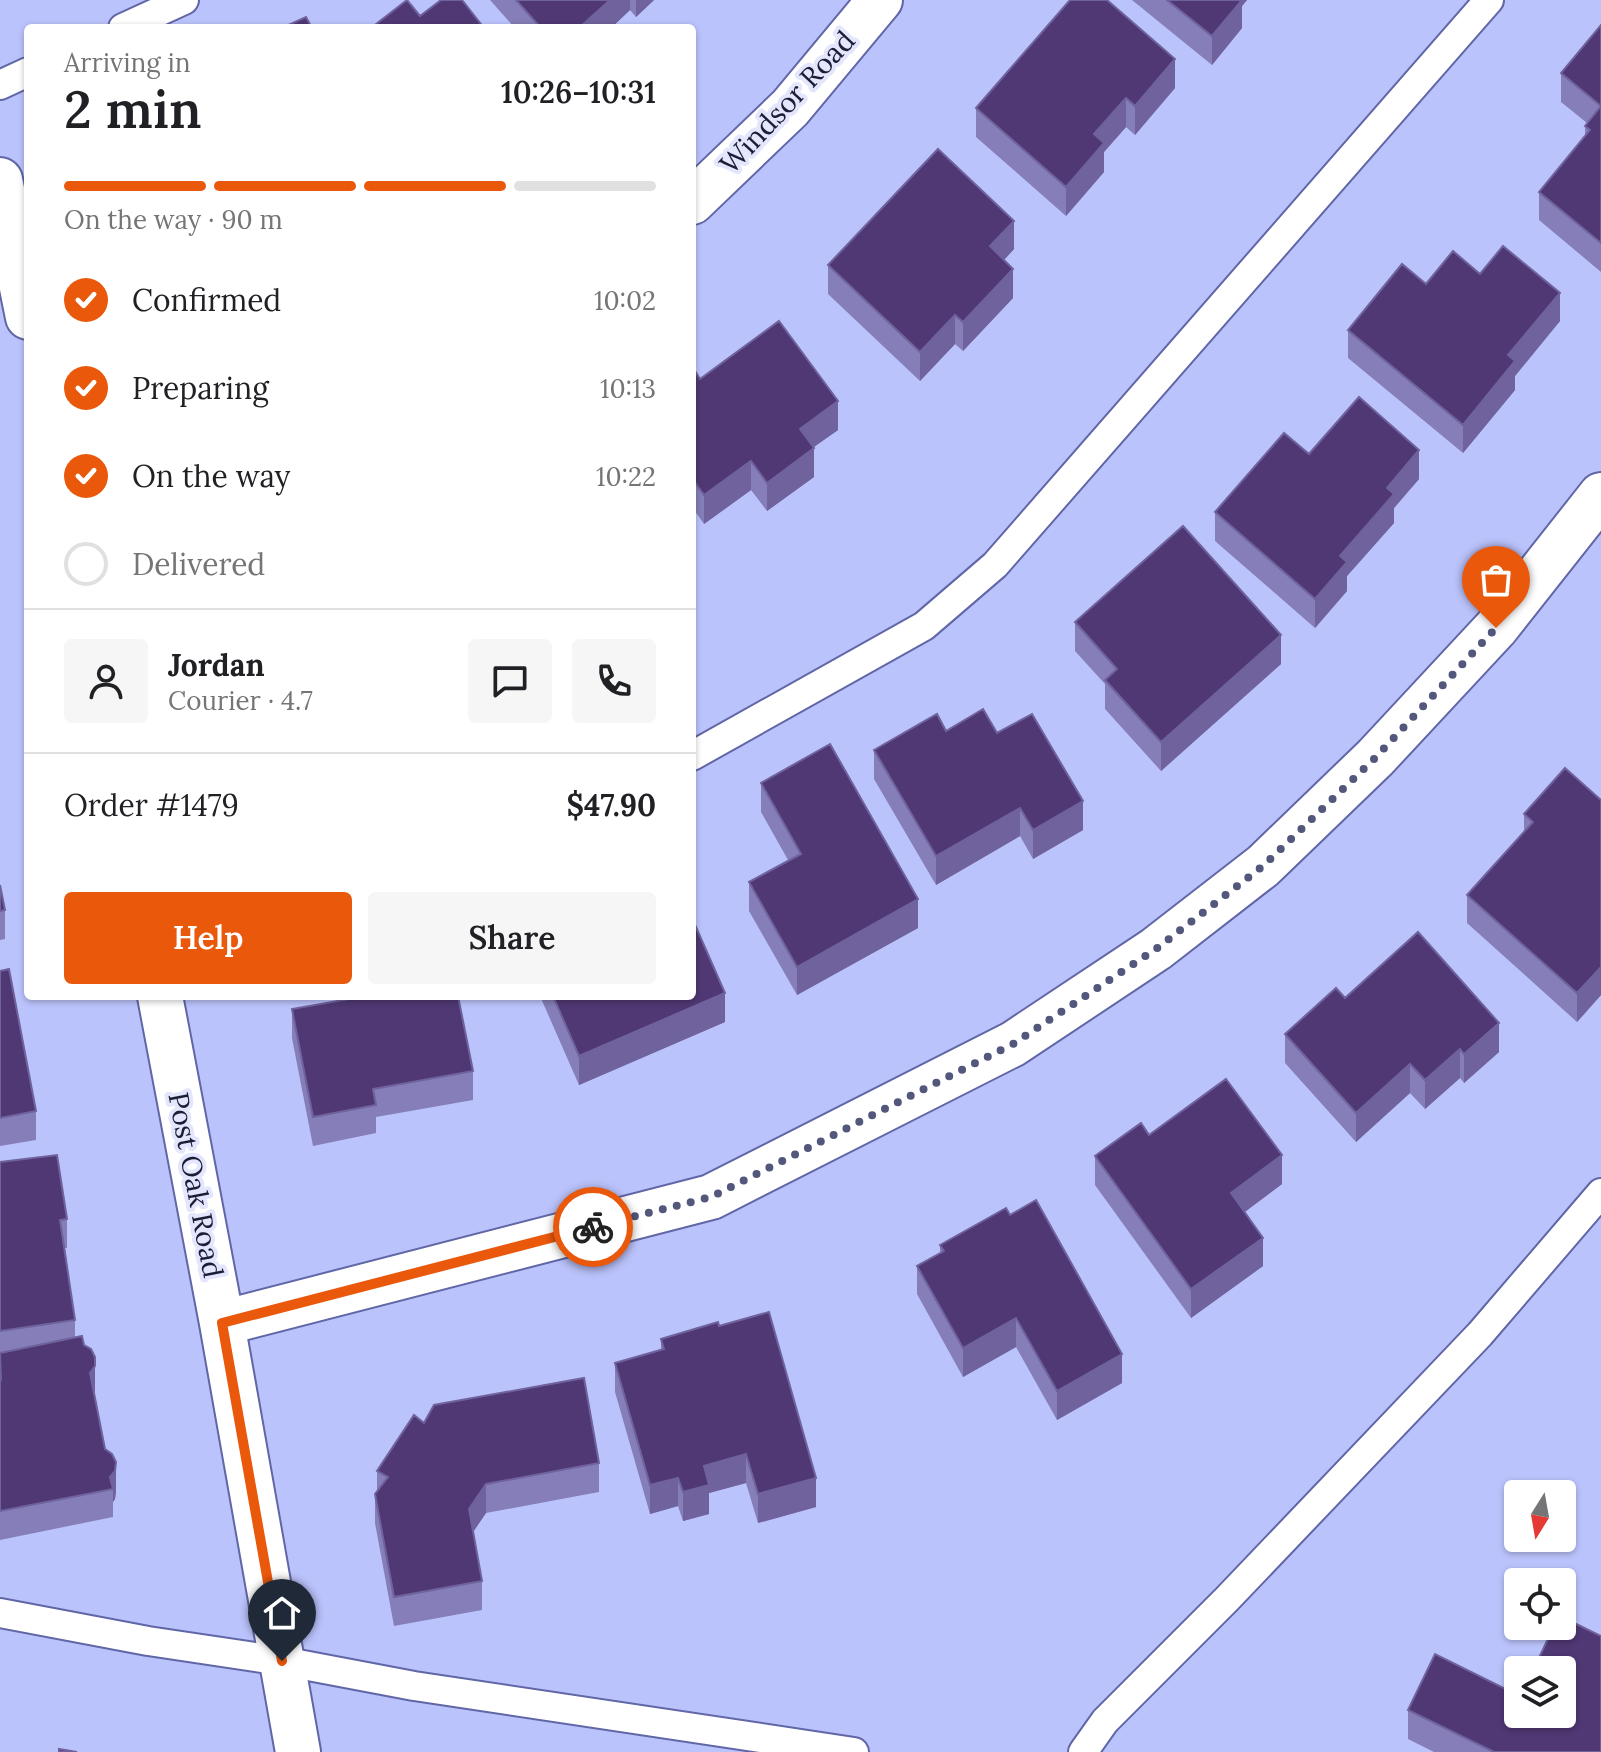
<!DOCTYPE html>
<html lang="en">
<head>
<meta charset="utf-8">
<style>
  body { margin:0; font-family:Lora,serif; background:#f6f6f6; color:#202124; height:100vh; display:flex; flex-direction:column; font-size:30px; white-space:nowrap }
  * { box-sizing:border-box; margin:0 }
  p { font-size:26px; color:#757577 }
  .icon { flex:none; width:44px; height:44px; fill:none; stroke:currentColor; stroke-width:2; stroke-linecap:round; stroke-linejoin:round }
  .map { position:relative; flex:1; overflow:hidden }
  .drawer { position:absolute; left:24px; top:24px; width:672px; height:976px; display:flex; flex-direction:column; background:#fff; border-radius:8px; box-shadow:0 2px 6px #0004 }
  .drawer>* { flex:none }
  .needle { width:52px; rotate:191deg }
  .fabs { position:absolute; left:1504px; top:1480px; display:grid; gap:16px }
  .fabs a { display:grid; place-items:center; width:72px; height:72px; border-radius:8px; background:#fff; box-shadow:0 2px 6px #0004; font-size:40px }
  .pin { position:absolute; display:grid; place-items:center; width:68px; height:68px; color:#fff; margin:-82px -34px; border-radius:50% 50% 50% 0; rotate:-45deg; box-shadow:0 0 8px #0007 }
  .pin .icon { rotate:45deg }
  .courier { position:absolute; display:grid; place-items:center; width:80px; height:80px; margin:-40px; border:6px solid #ea580c; border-radius:50%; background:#fff; color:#222; box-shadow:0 2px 10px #0007 }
  .overview em { font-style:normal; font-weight:600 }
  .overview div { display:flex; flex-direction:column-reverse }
  .overview { display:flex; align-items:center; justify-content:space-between; height:136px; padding:0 40px }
  h1 { font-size:52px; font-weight:600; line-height:60px }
  .bar { display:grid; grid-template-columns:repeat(4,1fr); gap:12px 8px; align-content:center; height:96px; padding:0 40px }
  .bar i { height:10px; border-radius:6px; background:#e0e0e0 }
  .bar .current { background:#ea580c }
  .bar p { grid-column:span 4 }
  .line { display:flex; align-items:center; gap:20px; padding:0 40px; border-top:2px solid #e0e0e0 }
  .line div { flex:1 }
  .round { display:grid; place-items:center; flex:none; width:84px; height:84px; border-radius:8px; background:#f6f6f6 }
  ol { padding:0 40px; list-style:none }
  li { display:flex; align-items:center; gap:24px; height:88px }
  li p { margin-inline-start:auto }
  li .icon { padding:8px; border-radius:50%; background:#ea580c; color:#fff; stroke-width:4 }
  li:last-child { color:#757577 }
  li i { width:44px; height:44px; border:4px solid #e0e0e0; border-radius:50% }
  .action { display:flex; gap:16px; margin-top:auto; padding:16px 40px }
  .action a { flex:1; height:92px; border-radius:8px; background:#ea580c; color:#fff; font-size:32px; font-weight:600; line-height:92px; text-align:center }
  .action a+a { background:#f6f6f6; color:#202124 }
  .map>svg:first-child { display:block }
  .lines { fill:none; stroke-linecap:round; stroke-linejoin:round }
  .lane-casing { stroke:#6066a6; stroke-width:32 }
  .street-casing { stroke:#6066a6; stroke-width:48 }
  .lane { stroke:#fff; stroke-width:28 }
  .street { stroke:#fff; stroke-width:44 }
  .wall { fill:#857eb8 }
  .shaded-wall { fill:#6f629d }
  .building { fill:#4f3874; stroke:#6f629d; stroke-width:2 }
  .done { stroke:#53577c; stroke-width:8; stroke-dasharray:0 14.4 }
  .route { stroke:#ea580c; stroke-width:10 }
  .labels { text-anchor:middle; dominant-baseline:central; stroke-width:8; stroke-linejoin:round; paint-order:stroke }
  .street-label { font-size:28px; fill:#1b1d37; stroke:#e3e6fc }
</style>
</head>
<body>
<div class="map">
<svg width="1601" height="1752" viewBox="0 0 1601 1752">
  <rect width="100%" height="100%" fill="#bbc3fc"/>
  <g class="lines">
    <defs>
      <path id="lane" d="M123 28 184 0
        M0 85 28 72
        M692 756 924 626 995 565 1489 0
        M0 1613 148 1641 282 1661 414 1686 854 1752
        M1083 1752 1105 1721 1227 1599 1480 1334 1601 1193"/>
      <path id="street" d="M0 180 28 317
        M692 202 790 108 880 0
        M160 996 222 1323 298 1752
        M222 1323 711 1197 1013 1044 1156 949 1263 866 1375 758 1496 628 1601 495"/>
    </defs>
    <!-- lane casing -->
    <use href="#lane" class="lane-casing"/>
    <!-- street casing -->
    <use href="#street" class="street-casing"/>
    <!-- lane -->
    <use href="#lane" class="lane"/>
    <!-- street -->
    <use href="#street" class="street"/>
  </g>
  <!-- wall -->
  <path class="wall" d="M490 0H654L636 17 630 10 611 28H515Z
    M1132 0H1247L1242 6V28L1212 65Z
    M1601 25V272L1539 220V192L1585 137V126L1587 123 1561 102V73Z
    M1175 88 1135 135 1126 127 1104 152V172L1066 216 976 137V108Z
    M1014 249 1004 260 1013 298 963 351 955 344 920 381 828 294V265Z
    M1480 274 1560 321 1515 376V390L1463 453 1348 358V330L1426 284Z
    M692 373 700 379 838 430 813 447 814 477 767 511 751 490 704 524 692 507Z
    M1309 454 1419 479 1394 508V523L1347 576V591L1315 628 1215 541V512Z
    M1075 622 1281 664 1161 771 1105 709V684L1075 651Z
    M946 731 997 733 1083 830 1033 859 1020 836 936 885 874 779V750Z
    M761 783 918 928 797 995 749 911V882L788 860 761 812Z
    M1601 800V995L1577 1022 1467 923V895L1524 831V814Z
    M0 885 5 910V939L0 940Z
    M0 971 36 1111V1140L0 1146Z
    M348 996H458L473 1071V1100L376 1117V1133L313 1146 292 1038V1009L349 999Z
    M540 996H692L725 1022 579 1085Z
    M1345 998 1499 1052 1464 1083 1460 1078 1425 1109 1410 1093 1356 1142 1285 1063V1034Z
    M1095 1156 1282 1184 1245 1212 1263 1266 1191 1318 1095 1185Z
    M0 1162 67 1219V1248H65L75 1320V1338L95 1395 105 1449 116 1491 115 1499 113 1502V1517L0 1540Z
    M940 1245 1122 1383 1057 1420 1016 1347 963 1377 917 1294V1266L940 1253Z
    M719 1326 816 1507 758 1523 746 1483 709 1493V1514L683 1521 678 1506 650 1514 615 1392V1363L661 1350V1339Z
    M424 1423 599 1463V1492L486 1513 473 1532 482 1581V1610L394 1626 375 1523V1494L377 1491V1471Z
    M1601 1636V1752H1434L1408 1739V1710L1518 1714H1562V1670H1538V1660Z"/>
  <!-- shaded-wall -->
  <path class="shaded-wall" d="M610 0H630V10L611 28H579Z
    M636 0H654L636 17Z
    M1232 0H1247L1242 6V28L1212 65V36Z
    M1175 59V88L1135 135V106Z
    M1126 98V127L1104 152V172L1066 216V187L1094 134Z
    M1014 221V249L990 275V246Z
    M1013 269V298L963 351V322Z
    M1560 293V321L1515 376V390L1463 453V425L1508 355Z
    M955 315V344L920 381V352Z
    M838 401V430L800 457V429Z
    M814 448V477L767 511V483Z
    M1419 450V479L1394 508V523L1347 576V591L1315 628V599L1340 556 1387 488Z
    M751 461V490L704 524V495Z
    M1281 635V664L1161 771V742Z
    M1083 801V830L1033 859V830Z
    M1020 808V836L936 885V856Z
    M918 899V928L797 995V967Z
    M1601 967V995L1577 1022V993Z
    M725 993V1022L579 1085V1056Z
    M1499 1023V1052L1464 1083V1054Z
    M1460 1049V1078L1425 1109V1080Z
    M1410 1064V1093L1356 1142V1113Z
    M1282 1155V1184L1231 1222V1193Z
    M1263 1238V1266L1191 1318V1289Z
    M1016 1318V1347L963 1377V1348Z
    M1122 1354V1383L1057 1420V1391Z
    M95 1357V1395L90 1402V1373Z
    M746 1454V1483L709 1493V1514L683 1521V1492L704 1466Z
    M116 1462V1491L115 1499 113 1502V1489L110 1477Z
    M678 1478V1506L650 1514V1485Z
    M816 1478V1507L758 1523V1494Z
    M486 1484V1513L469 1538V1509Z"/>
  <!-- building -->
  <path class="building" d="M407 0 420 16 441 0H462L484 28H371Z
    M516 0H610L579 28H541Z
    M1070 0H1107L1175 59 1135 106 1126 98 1094 134 1104 143 1066 187 976 108Z
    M1167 0H1242L1212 36Z
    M306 17 312 28H282Z
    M1601 25V106L1561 73Z
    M1601 106V243L1539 192 1590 130 1585 126Z
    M938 149 1014 221 990 246 1013 269 963 322 955 315 920 352 828 265Z
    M1503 246 1560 293 1508 355 1515 361 1463 425 1348 330 1402 264 1426 284 1453 251 1480 274Z
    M779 321 838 401 800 429 814 448 767 483 751 461 704 495 692 478V373L695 371 700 379Z
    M1359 397 1419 450 1387 488 1394 494 1340 556 1347 562 1315 599 1215 512 1284 433 1309 454Z
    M1183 526 1281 635 1161 742 1105 680 1117 669 1075 622Z
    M983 709 997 733 1032 714 1083 801 1033 830 1020 808 936 856 874 750 937 714 946 731Z
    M830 744 918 899 797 967 749 882 801 854 761 783Z
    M1565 768 1601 800V967L1577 993 1467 895 1533 822 1524 814Z
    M0 885 5 910 0 911Z
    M692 918 725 993 579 1056 553 996H692Z
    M1418 932 1499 1023 1464 1054 1460 1049 1425 1080 1410 1064 1356 1113 1285 1034 1336 988 1345 998Z
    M9 969 36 1111 0 1118V971Z
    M354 996H458L473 1071 373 1089 376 1105 313 1117 292 1009 355 998Z
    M1226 1079 1282 1155 1231 1193 1263 1238 1191 1289 1095 1156 1141 1123 1149 1135Z
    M57 1155 67 1219 60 1220 75 1320 0 1331V1162Z
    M1036 1200 1122 1354 1057 1391 1016 1318 963 1348 917 1266 944 1251 940 1245 1006 1208 1010 1215Z
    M769 1312 816 1478 758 1494 746 1454 704 1466 709 1485 683 1492 678 1478 650 1485 615 1363 664 1349 661 1339 718 1322 719 1326Z
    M82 1336 84 1345 91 1349 95 1357V1366L90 1373 105 1449 112 1454 116 1462 115 1471 110 1477 113 1489 0 1511V1381L1 1380 0 1353Z
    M584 1378 599 1463 486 1484 469 1509 482 1581 394 1597 375 1494 388 1477 377 1471 414 1415 424 1423 434 1405Z
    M1562 1617 1601 1636V1752H1494L1408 1710 1435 1654 1518 1695V1714H1562V1670H1552L1554 1667 1538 1660 1554 1626H1562Z
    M59 1749 77 1752H59Z"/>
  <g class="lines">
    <!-- done -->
    <path class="done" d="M593 1227 711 1197 1013 1044 1156 949 1263 866 1375 758 1496 628"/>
    <!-- route -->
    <path class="route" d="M282 1661 222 1323 593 1227"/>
  </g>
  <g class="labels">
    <!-- street labels -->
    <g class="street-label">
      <text transform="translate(787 102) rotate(-47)">Windsor Road</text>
      <text transform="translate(196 1185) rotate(79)">Post Oak Road</text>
    </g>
  </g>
</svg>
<div class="fabs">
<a><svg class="needle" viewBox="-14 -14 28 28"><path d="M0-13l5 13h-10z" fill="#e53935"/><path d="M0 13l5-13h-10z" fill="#757577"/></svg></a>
<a><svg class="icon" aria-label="locate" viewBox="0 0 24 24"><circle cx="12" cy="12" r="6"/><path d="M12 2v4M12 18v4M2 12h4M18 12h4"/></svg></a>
<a><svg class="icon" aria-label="layers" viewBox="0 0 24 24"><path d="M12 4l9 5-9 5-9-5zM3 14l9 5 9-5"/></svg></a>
</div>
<div class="pin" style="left:1496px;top:628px;background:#ea580c"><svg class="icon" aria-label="bag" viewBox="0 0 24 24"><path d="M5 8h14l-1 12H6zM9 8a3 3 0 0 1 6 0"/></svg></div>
<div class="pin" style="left:282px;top:1661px;background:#1f2937"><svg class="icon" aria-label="home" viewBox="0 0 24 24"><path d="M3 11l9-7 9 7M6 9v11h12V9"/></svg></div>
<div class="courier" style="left:593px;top:1227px"><svg class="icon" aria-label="bike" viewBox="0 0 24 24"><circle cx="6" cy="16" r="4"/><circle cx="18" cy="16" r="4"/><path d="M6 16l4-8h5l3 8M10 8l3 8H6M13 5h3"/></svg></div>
<section class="drawer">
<div class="overview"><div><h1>2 min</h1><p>Arriving in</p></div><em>10:26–10:31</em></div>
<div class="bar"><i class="current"></i><i class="current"></i><i class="current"></i><i></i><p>On the way · 90 m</p></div>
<ol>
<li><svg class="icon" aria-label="check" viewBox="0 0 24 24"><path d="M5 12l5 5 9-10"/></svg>Confirmed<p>10:02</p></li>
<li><svg class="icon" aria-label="check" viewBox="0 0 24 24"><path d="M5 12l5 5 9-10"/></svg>Preparing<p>10:13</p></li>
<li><svg class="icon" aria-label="check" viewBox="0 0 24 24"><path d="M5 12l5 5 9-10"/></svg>On the way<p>10:22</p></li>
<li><i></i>Delivered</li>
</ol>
<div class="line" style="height:144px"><a class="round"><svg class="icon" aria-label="person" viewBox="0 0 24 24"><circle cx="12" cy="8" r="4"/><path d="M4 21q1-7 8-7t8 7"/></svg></a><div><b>Jordan</b><p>Courier · 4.7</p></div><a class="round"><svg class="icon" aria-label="chat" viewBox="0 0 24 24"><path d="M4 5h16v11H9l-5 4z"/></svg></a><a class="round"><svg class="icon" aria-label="phone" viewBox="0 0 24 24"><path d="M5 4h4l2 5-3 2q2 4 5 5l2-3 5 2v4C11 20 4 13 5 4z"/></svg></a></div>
<div class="line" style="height:104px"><div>Order #1479</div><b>$47.90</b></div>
<div class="action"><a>Help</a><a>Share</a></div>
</section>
</div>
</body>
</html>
